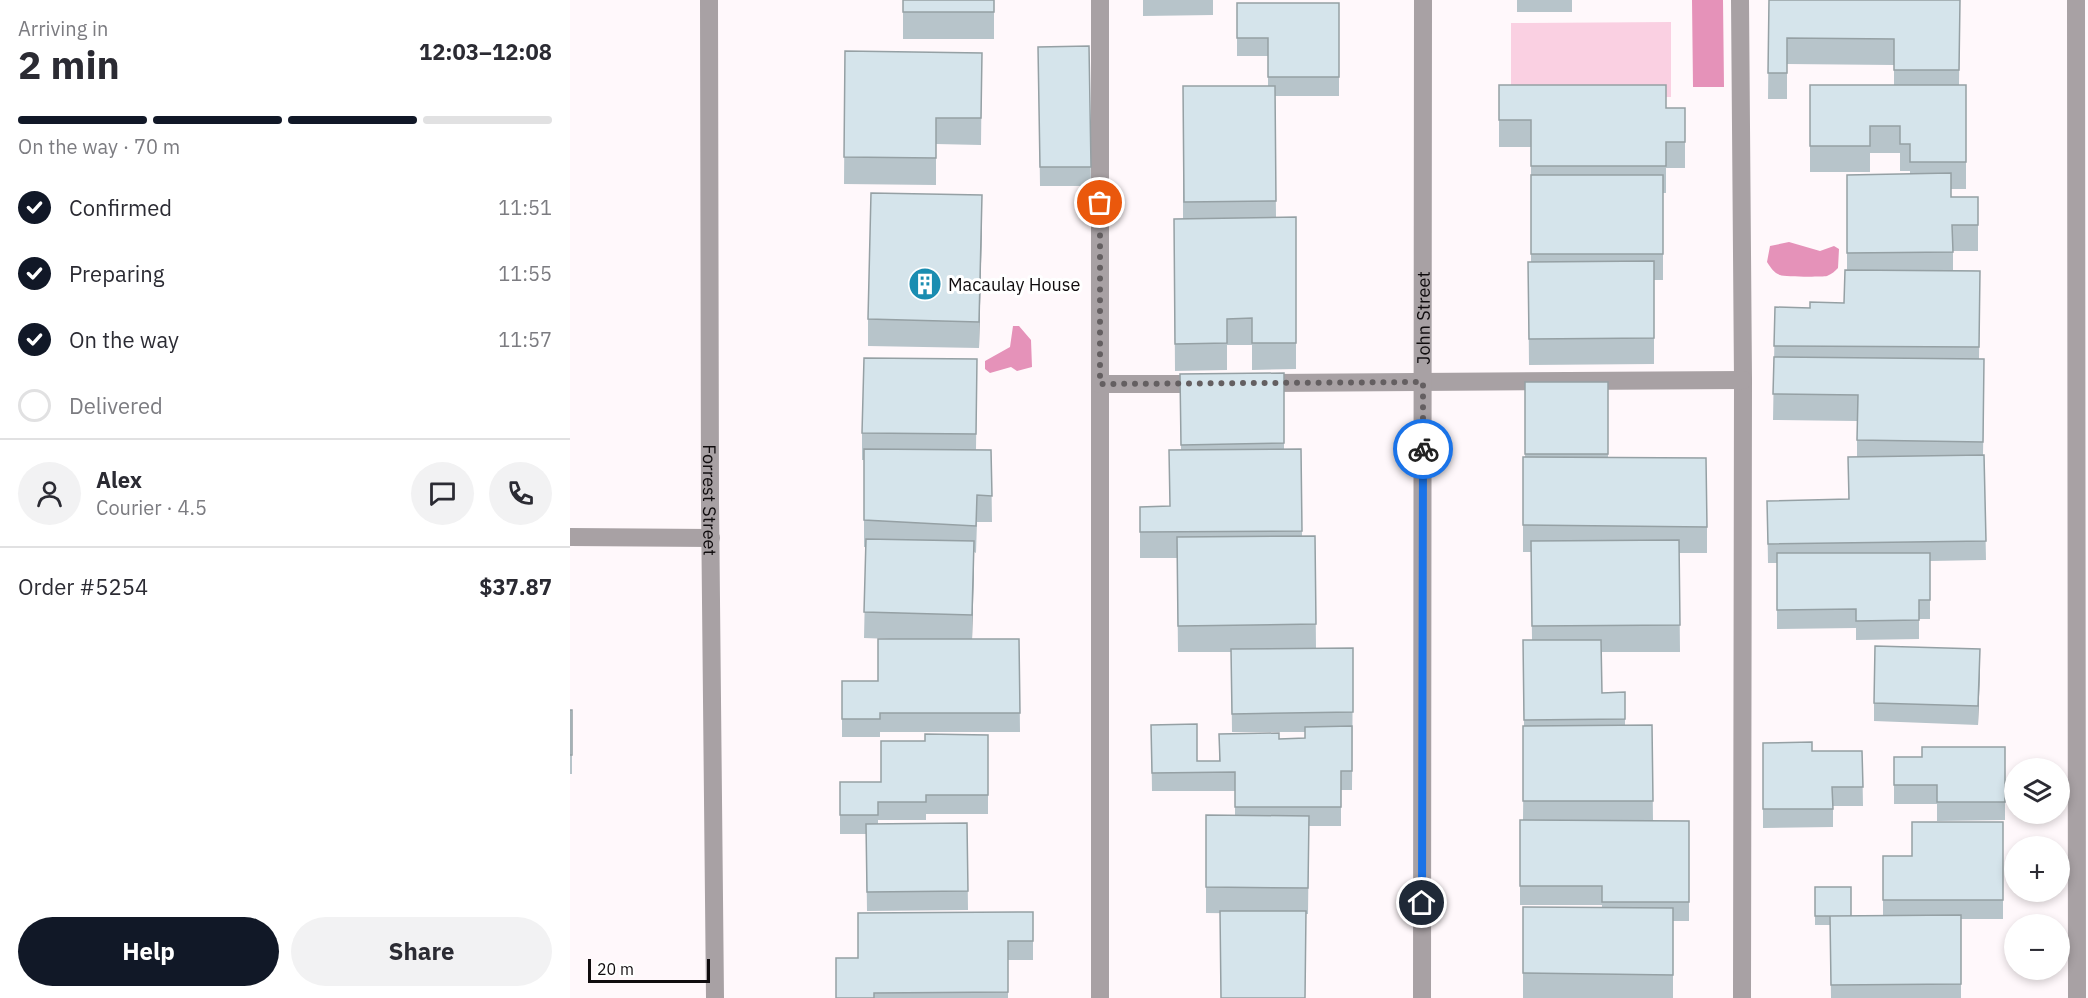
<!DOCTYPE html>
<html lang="en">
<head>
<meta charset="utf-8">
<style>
  body { margin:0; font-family:"IBM Plex Sans",sans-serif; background:#f2f2f3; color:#2b2b33; height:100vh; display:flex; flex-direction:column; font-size:22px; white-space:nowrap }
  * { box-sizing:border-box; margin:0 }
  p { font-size:20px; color:#7c7c81 }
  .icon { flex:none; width:33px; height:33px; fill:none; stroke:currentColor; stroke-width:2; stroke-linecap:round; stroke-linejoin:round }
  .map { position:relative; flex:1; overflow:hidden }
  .drawer { display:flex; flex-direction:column; background:#fff; width:570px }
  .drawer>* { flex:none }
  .tools { position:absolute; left:1434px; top:758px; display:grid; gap:12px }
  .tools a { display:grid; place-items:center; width:66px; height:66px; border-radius:50%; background:#fff; box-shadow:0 3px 9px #0003; font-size:30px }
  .scale { position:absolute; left:18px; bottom:15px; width:122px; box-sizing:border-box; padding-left:6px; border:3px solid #100c0e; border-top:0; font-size:16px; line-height:21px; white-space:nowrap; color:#100c0e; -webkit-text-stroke:4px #fff; paint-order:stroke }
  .pin { position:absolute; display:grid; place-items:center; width:51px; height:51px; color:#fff; margin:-26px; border:3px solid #fff; border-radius:50%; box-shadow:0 2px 6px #0007 }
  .courier { position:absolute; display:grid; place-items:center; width:60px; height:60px; margin:-30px; border:4px solid #1a73e8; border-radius:50%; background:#fff; color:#222; box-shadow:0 2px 8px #0007 }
  .headline em { font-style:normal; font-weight:800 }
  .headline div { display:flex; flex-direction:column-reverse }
  .headline { display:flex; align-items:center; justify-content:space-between; height:102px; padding:0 18px }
  h1 { font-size:39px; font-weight:800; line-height:45px }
  .bar { display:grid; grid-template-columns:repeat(4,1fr); gap:9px 6px; align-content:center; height:72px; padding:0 18px }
  .bar i { height:8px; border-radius:4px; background:#e1e1e2 }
  .bar .selected { background:#111827 }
  .bar p { grid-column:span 4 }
  .line { display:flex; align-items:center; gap:15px; padding:0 18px; border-top:2px solid #e1e1e2 }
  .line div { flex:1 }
  .round { display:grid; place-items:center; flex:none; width:63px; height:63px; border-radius:32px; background:#f2f2f3 }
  ol { padding:0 18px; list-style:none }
  li { display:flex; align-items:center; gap:18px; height:66px }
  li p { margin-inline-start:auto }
  li .icon { padding:6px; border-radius:50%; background:#111827; color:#fff; stroke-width:4 }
  li:last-child { color:#7c7c81 }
  li i { width:33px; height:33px; border:3px solid #e1e1e2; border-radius:50% }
  .primary-button { display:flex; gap:12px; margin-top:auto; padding:12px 18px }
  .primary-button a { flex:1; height:69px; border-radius:36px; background:#111827; color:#fff; font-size:24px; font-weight:800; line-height:69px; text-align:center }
  .primary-button a+a { background:#f2f2f3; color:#2b2b33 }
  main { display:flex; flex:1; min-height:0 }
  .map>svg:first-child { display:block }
  .green { fill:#fad0e2 }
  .water { fill:#e592b9 }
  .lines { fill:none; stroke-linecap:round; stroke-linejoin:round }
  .minor { stroke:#a8a1a4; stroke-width:18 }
  .wall { fill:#b7c4ca }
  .shaded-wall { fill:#95a0a4 }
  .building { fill:#d5e4eb; stroke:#95a0a4; stroke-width:1.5 }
  .done { stroke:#645f61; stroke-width:6; stroke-dasharray:0 10.8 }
  .route { stroke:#1a73e8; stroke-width:8 }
  .labels { text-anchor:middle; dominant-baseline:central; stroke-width:6; stroke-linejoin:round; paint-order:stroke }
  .poi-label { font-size:18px; fill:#100c0e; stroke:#fff; text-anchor:start }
  .street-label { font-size:18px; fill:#100c0e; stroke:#fff }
</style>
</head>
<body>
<main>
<section class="drawer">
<div class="headline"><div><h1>2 min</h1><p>Arriving in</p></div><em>12:03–12:08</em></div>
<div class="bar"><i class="selected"></i><i class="selected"></i><i class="selected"></i><i></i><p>On the way · 70 m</p></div>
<ol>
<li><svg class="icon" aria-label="check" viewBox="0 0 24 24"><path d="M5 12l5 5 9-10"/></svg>Confirmed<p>11:51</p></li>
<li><svg class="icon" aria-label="check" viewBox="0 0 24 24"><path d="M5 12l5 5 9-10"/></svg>Preparing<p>11:55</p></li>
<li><svg class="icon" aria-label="check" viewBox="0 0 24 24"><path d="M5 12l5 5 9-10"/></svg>On the way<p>11:57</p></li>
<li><i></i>Delivered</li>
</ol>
<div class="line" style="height:108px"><a class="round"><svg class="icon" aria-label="person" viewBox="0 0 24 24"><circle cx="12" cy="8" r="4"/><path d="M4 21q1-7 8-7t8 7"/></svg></a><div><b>Alex</b><p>Courier · 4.5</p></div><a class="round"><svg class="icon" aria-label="chat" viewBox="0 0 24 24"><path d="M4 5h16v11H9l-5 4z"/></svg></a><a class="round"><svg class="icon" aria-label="phone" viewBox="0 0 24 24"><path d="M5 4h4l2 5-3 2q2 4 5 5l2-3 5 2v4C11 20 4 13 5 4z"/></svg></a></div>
<div class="line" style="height:78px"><div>Order #5254</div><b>$37.87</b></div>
<div class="primary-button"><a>Help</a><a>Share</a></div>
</section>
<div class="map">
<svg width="1518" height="998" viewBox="0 0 1518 998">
  <rect width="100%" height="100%" fill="#fff8fb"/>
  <!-- green -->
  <path class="green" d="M1101 22V97L941 98V23Z"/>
  <!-- water -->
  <path class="water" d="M1122 0H1153L1154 87H1123Z
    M1219 242 1250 251 1264 246 1269 249 1268 268C1265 271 1262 274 1257 276 1252 277 1214 277 1210 275 1204 273 1201 268 1197 262L1200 246Z
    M443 326H449L461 340 462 367 447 371 441 367 420 373 415 369V361L440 347Z"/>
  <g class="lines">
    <!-- minor -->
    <g class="minor">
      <path id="s1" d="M139 0 140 502 145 998"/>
      <path d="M530 0V998"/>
      <path d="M1170 0 1173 380 1172 998"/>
      <path d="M1506 0 1507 998"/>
      <path d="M690 383 1173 380"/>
      <path d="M530 384H633"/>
      <path d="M0 537 141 538"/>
      <path id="s2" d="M852 998 853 0"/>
    </g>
  </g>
  <!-- wall -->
  <path class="wall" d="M333 0 424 12V39H333Z
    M573 0H643V15L573 16Z
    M947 0H1002V12H947Z
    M1199 0H1390L1389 85H1396V189H1381V197L1408 225V251H1383V270L1410 271 1409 359 1414 386 1413 455H1414L1416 560 1360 561V619H1349V639L1286 640V628L1207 629V563H1198L1197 501 1278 500 1287 457V421L1203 420 1205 307 1240 308 1274 303 1277 270V175L1340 174V171H1330V153H1300V172H1240V85H1324V65L1217 64V99H1198Z
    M667 3H769V96H705L706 218 726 217V369L682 370V345H657V370L605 371 604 219H613V86H698V56H667Z
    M519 46 521 186H470L468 47Z
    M275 51 412 53 411 145 366 144V185L274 184Z
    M929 85 1096 108H1115V168H1096V193H1093V280H1084V364L959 365 958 262H961V147H929Z
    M412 222 409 348 298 346V319Z
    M407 359 406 450H421L422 522H407L406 553 404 552 402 639H449L450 732H310V737H272V681H308L321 639 294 638 296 547H294V460H292V433Z
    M714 373V449H731L732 536H745L746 649 783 648 782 790H771V826H739L738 914 636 913V815H665V791H582L581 725 627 761H649V734L709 739 735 738V732H662L661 652H608L607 558H570V507L600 506 611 450 610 374Z
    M955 382H1038V457L1137 527V553H1109L1110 652H1032V693L1055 692V725H1082L1083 821H1119V921H1103V998H953V907L1032 908V905H950V820H953L954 726 953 640H962L961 552H953V457H955Z
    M1410 668 1408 725 1304 721V703Z
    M0 710H2V774H0Z
    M418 735V814H356V820H308V824L397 823 398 910 297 911 296 834H270V782H311L355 741Z
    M1193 743 1242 751H1292L1293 806H1263V827L1193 828Z
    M1435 747V820L1367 821V804H1324V757H1352Z
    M1433 822V919H1391V998H1261L1260 925H1245V887L1281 916 1313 915V856H1342Z
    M463 912V960H438V998H266L288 958Z"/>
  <!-- shaded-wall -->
  <path class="shaded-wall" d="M412 195V222L409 348V322Z
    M404 541V568L402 641V615Z
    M1410 649V668L1408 725V706Z"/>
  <!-- building -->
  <path class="building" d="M333 0H424V12H333Z
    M1199 0H1390L1389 70H1324V39L1217 38V73H1198Z
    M667 3H769V77H698V38H667Z
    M519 46 521 167H470L468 47Z
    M275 51 412 53 411 118H366V158L274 157Z
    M929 85H1096V108H1115V142H1096V166H961V120H929Z
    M1240 85H1396V162H1340V144H1330V126H1300V146H1240Z
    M613 86H705L706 201 614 202Z
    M1381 173V197H1408V225H1382L1383 252 1277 253V175Z
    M961 175H1093V254H961Z
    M301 193 412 195 409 322 298 319Z
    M726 217V343H682V318L657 319V343L605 344 604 219Z
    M1084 261V338L959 339 958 262Z
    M1275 270 1410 271 1409 347 1204 346 1205 307 1240 308V302L1274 303Z
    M1204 357 1414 359 1413 442 1287 440 1288 395 1203 394Z
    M294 358 407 359 406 434 292 433Z
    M714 373V443L611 445 610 374Z
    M955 382H1038V454H955Z
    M294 449 421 450 422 496 407 495 406 526 294 520Z
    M731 449 732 531 570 532V507L600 506 599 450Z
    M1414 455 1416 541 1198 544 1197 501 1279 499 1278 457Z
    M953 457 1136 458 1137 527 953 525Z
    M745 536 746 624 608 626 607 537Z
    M296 539 404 541 402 615 294 612Z
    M1109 540 1110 625 962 626 961 541Z
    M1207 553H1360V600H1349V620L1286 621V609L1207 610Z
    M308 639H449L450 713H310V719H272V681H308Z
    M953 640H1031L1032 693 1055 692V719L954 720Z
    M1305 646 1410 649 1408 706 1304 703Z
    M783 648V712L662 714 661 649Z
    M0 710H2V755H0Z
    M627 724V761H650L649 734 709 733V739L735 738V727L782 726V771H771V807H665V772L582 773 581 725Z
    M1082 725 1083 801H953V726Z
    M355 734 418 735V795H356V802H308V815H270V782H311V741H355Z
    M1242 742V751H1292L1293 787H1262L1263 809H1193V743Z
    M1352 747H1435V802H1367V785H1324V757H1352Z
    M636 815 739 816 738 888 636 887Z
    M950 820 1119 821V902H1032V886H950Z
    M1342 822H1433V900H1313V856H1342Z
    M397 823 398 891 297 892 296 824Z
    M1245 887H1281V916H1245Z
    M953 907 1103 908V975L953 973Z
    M650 911H736L735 998H651Z
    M463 912V941H438V992L304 993V998H266V958H288V913Z
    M1391 915V984L1261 985 1260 916Z"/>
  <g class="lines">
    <!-- done -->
    <path class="done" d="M530 203V384L853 382V449"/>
    <!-- route -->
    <path class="route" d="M852 903 853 449"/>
  </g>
  <!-- icons -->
  <defs>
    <symbol id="building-disc" viewBox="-11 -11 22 22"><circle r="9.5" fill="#1a8db1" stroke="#fff"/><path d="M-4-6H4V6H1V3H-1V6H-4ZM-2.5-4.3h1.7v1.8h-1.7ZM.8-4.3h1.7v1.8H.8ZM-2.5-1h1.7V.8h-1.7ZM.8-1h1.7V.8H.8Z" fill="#fff"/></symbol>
  </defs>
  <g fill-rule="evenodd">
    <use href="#building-disc" x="336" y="265" width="38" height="38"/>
  </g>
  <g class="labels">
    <!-- poi labels -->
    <g class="poi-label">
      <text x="378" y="284">Macaulay House</text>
    </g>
    <!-- street labels -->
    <g class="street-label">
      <text stroke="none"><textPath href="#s2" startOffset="680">John Street</textPath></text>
      <text stroke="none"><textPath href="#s1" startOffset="500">Forrest Street</textPath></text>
    </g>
  </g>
</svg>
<div class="tools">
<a><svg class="icon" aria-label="layers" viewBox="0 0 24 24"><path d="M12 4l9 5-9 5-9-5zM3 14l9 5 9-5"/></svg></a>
<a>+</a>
<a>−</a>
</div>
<div class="scale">20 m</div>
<div class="pin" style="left:530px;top:203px;background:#ea580c"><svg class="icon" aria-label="bag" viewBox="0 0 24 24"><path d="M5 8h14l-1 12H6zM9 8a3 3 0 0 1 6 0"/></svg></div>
<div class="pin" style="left:852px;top:903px;background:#1f2937"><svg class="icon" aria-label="home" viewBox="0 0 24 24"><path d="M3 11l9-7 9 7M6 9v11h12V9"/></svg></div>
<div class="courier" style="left:853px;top:449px"><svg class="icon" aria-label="bike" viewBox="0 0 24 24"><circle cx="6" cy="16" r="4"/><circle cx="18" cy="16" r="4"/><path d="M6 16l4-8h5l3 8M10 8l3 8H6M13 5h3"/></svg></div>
</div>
</main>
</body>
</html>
